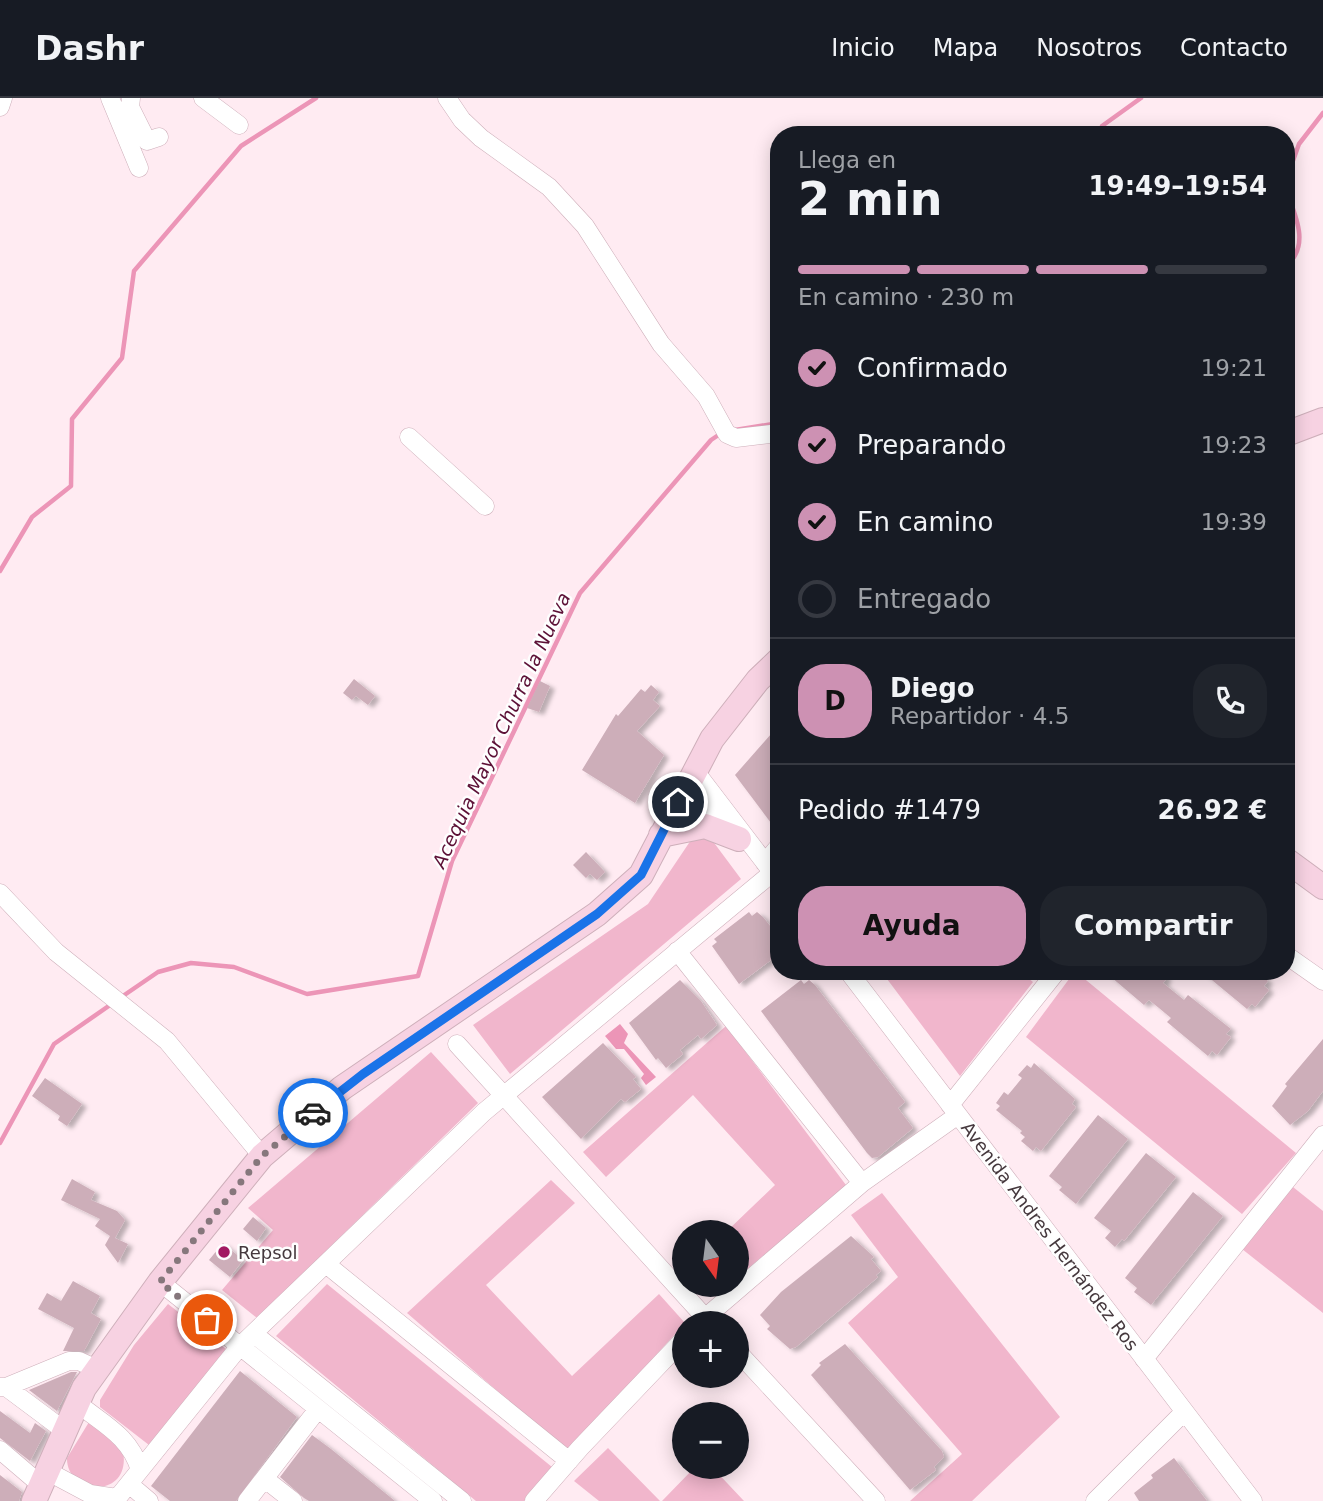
<!DOCTYPE html>
<html lang="es">
<head>
<meta charset="utf-8">
<style>
  body { margin:0; font-family:"DejaVu Sans",sans-serif; background:#20242c; color:#f1f3f6; height:100vh; display:flex; flex-direction:column; font-size:26px; white-space:nowrap }
  * { box-sizing:border-box; margin:0 }
  p { font-size:23px; color:#9ea1a6 }
  .icon { flex:none; width:38px; height:38px; fill:none; stroke:currentColor; stroke-width:2; stroke-linecap:round; stroke-linejoin:round }
  .map { position:relative; flex:1; overflow:hidden }
  .drawer { position:absolute; left:770px; top:28px; width:525px; height:854px; display:flex; flex-direction:column; background:#171b24; border-radius:28px; box-shadow:0 4px 18px #0003 }
  .drawer>* { flex:none }
  .needle { width:46px; rotate:166deg }
  .controls { position:absolute; left:672px; top:1122px; display:grid; gap:14px }
  .controls a { display:grid; place-items:center; width:77px; height:77px; border-radius:50%; background:#171b24; box-shadow:0 4px 18px #0003; font-size:35px }
  .pin { position:absolute; display:grid; place-items:center; width:60px; height:60px; color:#fff; margin:-30px; border:4px solid #fff; border-radius:50%; box-shadow:0 2px 7px #0007 }
  .courier { position:absolute; display:grid; place-items:center; width:70px; height:70px; margin:-35px; border:5px solid #1a73e8; border-radius:50%; background:#fff; color:#222; box-shadow:0 2px 9px #0007 }
  .head em { font-style:normal; font-weight:800 }
  .head div { display:flex; flex-direction:column-reverse }
  .head { display:flex; align-items:center; justify-content:space-between; height:119px; padding:0 28px }
  h1 { font-size:46px; font-weight:800; line-height:52px }
  .bar { display:grid; grid-template-columns:repeat(4,1fr); gap:10px 7px; align-content:center; height:84px; padding:0 28px }
  .bar i { height:9px; border-radius:5px; background:#363941 }
  .bar .active { background:#cd91b3 }
  .bar p { grid-column:span 4 }
  .line { display:flex; align-items:center; gap:18px; padding:0 28px; border-top:2px solid #363941 }
  .line div { flex:1 }
  .round { display:grid; place-items:center; flex:none; width:74px; height:74px; border-radius:28px; background:#20242c }
  ol { padding:0 28px; list-style:none }
  li { display:flex; align-items:center; gap:21px; height:77px }
  li p { margin-inline-start:auto }
  li .icon { padding:7px; border-radius:50%; background:#cd91b3; color:#111; stroke-width:4 }
  li:last-child { color:#9ea1a6 }
  li i { width:38px; height:38px; border:4px solid #363941; border-radius:50% }
  .primary-button { display:flex; gap:14px; margin-top:auto; padding:14px 28px }
  .primary-button a { flex:1; height:80px; border-radius:28px; background:#cd91b3; color:#111; font-size:28px; font-weight:800; line-height:80px; text-align:center }
  .primary-button a+a { background:#20242c; color:#f1f3f6 }
  header { display:flex; align-items:center; gap:42px; box-sizing:border-box; height:98px; padding:0 35px; background:#171b24; border-bottom:2px solid #363941 }
  header strong { font-size:33px }
  nav { display:flex; gap:38px; margin-inline-start:auto; font-size:24px }
  .map>svg:first-child { display:block }
  .green { fill:#f1b6cc }
  .water { fill:#ec95b7 }
  .lines { fill:none; stroke-linecap:round; stroke-linejoin:round }
  .stream { stroke:#ec95b7; stroke-width:4.5 }
  .building { fill:#cdaeb9; filter:url(#shadow) }
  .street-casing { stroke:#ceafba; stroke-width:19 }
  .secondary-casing { stroke:#ceafba; stroke-width:26 }
  .street { stroke:#fff; stroke-width:18 }
  .secondary { stroke:#f7d2e2; stroke-width:24 }
  .done { stroke:#86777c; stroke-width:7; stroke-dasharray:0 12.6 }
  .route { stroke:#1a73e8; stroke-width:9 }
  .poi-dot { fill:#a21962; stroke:#fefefe; stroke-width:2.5 }
  .labels { text-anchor:middle; dominant-baseline:central; stroke-width:5; stroke-linejoin:round; paint-order:stroke }
  .street-label { font-size:18px; fill:#45383d; stroke:#fefefe }
  .poi-label { font-size:18px; fill:#45383d; stroke:#fefefe; text-anchor:start }
  .water-label { font-size:19px; font-style:italic; fill:#5c1036; stroke:#fefefe }
</style>
</head>
<body>
<header>
<strong>Dashr</strong>
<nav><a>Inicio</a><a>Mapa</a><a>Nosotros</a><a>Contacto</a></nav>
</header>
<div class="map">
<svg width="1323" height="1403" viewBox="0 0 1323 1403">
  <defs>
    <filter id="shadow"><feDropShadow dx="5" dy="3" stdDeviation="2" flood-color="#0004"/></filter>
  </defs>
  <rect width="100%" height="100%" fill="#ffebf2"/>
  <!-- green -->
  <path class="green" d="M709 738 741 781 510 976 473 927 648 806 691 742Z
    M881 873H1019L1033 884 960 978Z
    M1075 873 1296 1055 1242 1116 1026 939Z
    M726 928 846 1087 737 1180V1134H726L775 1087 693 997 606 1079 583 1054Z
    M431 954 478 1005 257 1220 222 1192 273 1132 248 1110Z
    M551 1082 575 1105 486 1187 572 1278 659 1196 685 1225 568 1354 407 1215Z
    M1293 1089 1323 1113V1215L1242 1151Z
    M882 1095 1060 1319 972 1403H910L962 1356 848 1225 898 1179 851 1117Z
    M327 1186 552 1369 524 1403H476L276 1238Z
    M168 1206 226 1251 149 1347 100 1309V1302L134 1247Z
    M89 1324 122 1348C136 1403 66 1398 67 1360Z
    M608 1350 660 1403H599L574 1383Z
    M695 1369H712L744 1403H662Z"/>
  <!-- water -->
  <path class="water" d="M620 926 628 936 624 945 656 979 646 987 641 980 644 976 624 951H616L605 938Z"/>
  <g class="lines">
    <!-- stream -->
    <path class="stream" d="M1100 37 1102 28 1141 0
      M1286 82 1299 46 1323 15
      M1286 92C1295 117 1311 147 1286 168
      M735 332 779 325
      M0 473 32 419 71 388 72 321 122 260 134 173 241 48 316 0
      M120 900 158 874 191 865 234 869 307 896 418 878 452 763 580 495 711 342 723 334
      M0 1045 54 946 113 905"/>
  </g>
  <!-- building -->
  <path class="building" d="M354 581 375 598 368 607 356 598 352 602 343 595Z
    M540 583 550 588 539 614 527 610Z
    M651 587 659 594 653 602 660 608 637 633 664 657 635 705 582 672 616 616 618 618 641 591 645 594Z
    M779 627V715L771 725 735 677Z
    M586 754 605 774 597 782 590 776 586 780 573 767Z
    M749 814 752 818 757 814 763 819 779 839V856L739 886 712 848 717 844 714 841Z
    M1104 873H1159L1167 880 1163 885 1184 902 1188 897 1231 931 1226 936 1231 939 1217 957 1212 953 1208 958 1167 924 1171 920 1159 910 1149 902 1144 907Z
    M1201 873H1256L1268 883 1264 888 1269 892 1255 909 1252 906 1247 911Z
    M680 882 701 903 717 927 701 941 698 937 680 952 683 956 666 970 658 960 656 962 629 925Z
    M801 882 804 886 809 882 815 887 905 1004 898 1010 913 1030 878 1059 872 1060 867 1055 761 913Z
    M1323 941V993L1308 1013 1290 1027 1272 1008 1287 988 1285 986Z
    M603 945 636 979 633 981 641 991 625 1004 621 1001 581 1041 542 999Z
    M1034 965 1075 1001 1072 1006 1076 1009 1041 1053 1036 1049 1033 1053 1021 1043 1025 1039 1020 1035 1022 1033 996 1012 1000 1008 996 1005 1004 994 1008 997 1022 980 1018 977 1027 967 1031 970Z
    M45 980 82 1006 67 1028 58 1022 60 1018 32 998Z
    M1098 1017 1128 1041 1076 1106 1059 1092 1062 1089 1049 1078Z
    M1146 1055 1176 1079 1124 1143 1122 1141 1115 1149 1105 1140 1111 1133 1094 1120Z
    M72 1081 95 1094 91 1102 117 1113 125 1122 115 1140 128 1146 118 1165 105 1147 110 1138 95 1128 100 1121 61 1102Z
    M1193 1094 1223 1118 1151 1207 1134 1194 1137 1190 1125 1180Z
    M253 1119 266 1130 257 1143 243 1131Z
    M851 1138 874 1159 871 1161 881 1173 876 1177 878 1179 796 1249 790 1251 767 1231 770 1228 760 1217 781 1194Z
    M223 1145 243 1162 230 1179 209 1162Z
    M73 1183 100 1198 91 1215 101 1221 84 1253H63L74 1230 38 1211 47 1195 61 1203Z
    M845 1246 942 1353 944 1359 934 1369 936 1372 910 1392 811 1277 821 1267 819 1265Z
    M240 1273 297 1319 236 1403H170L151 1388Z
    M71 1274H77L57 1313 29 1292Z
    M0 1313 30 1335 35 1325 46 1333 30 1363 0 1340Z
    M312 1337 331 1351 395 1403H309L304 1400 280 1379Z
    M1174 1360 1207 1403H1139L1134 1395 1153 1380 1151 1377Z
    M0 1377 22 1394 19 1403H0Z"/>
  <g class="lines">
    <defs>
      <path id="street" d="M110 0 139 70
        M131 0 130 9 147 43 159 39
        M203 0 239 27
        M447 0 462 22 481 40 549 89 585 128 661 246 706 298 727 336 736 340 779 335
        M0 9 3 0
        M409 339 485 408
        M695 673 779 783
        M686 689 718 721
        M765 765 779 748
        M0 795 56 854 167 943 262 1058
        M677 853 862 1085
        M1286 857 1323 883
        M848 873 1253 1403
        M457 946 710 1225
        M950 1007 1057 873
        M326 1166 569 1363
        M160 1184 433 1403
        M699 1225 862 1085 958 1017
        M254 1236 462 1403
        M737 1253 876 1403
        M1144 1261 1323 1037
        M0 1289H6L65 1333
        M6 1289 69 1263H79L99 1272
        M77 1305C103 1326 130 1338 140 1372
        M0 1352 41 1387
        M47 1373 90 1396 117 1400
        M265 1381 293 1403
        M129 1386 149 1403
        M115 1403 240 1248 484 1014 772 775
        M247 1403 318 1311
        M534 1403 580 1350 684 1241
        M1095 1403 1184 1314"/>
      <path id="secondary" d="M1286 336 1323 322
        M661 737 705 728 739 741
        M1286 762 1323 789
        M34 1403 84 1290 160 1184 262 1058 342 990 597 816 641 777 712 641 758 582 779 562"/>
    </defs>
    <!-- street casing -->
    <use href="#street" class="street-casing"/>
    <!-- secondary casing -->
    <use href="#secondary" class="secondary-casing"/>
    <!-- street -->
    <use href="#street" class="street"/>
    <!-- secondary -->
    <use href="#secondary" class="secondary"/>
  </g>
  <g class="lines">
    <!-- done -->
    <path class="done" d="M207 1222 160 1184 262 1058 313 1015"/>
    <!-- route -->
    <path class="route" d="M313 1015 363 976 597 816 641 777 678 704"/>
  </g>
  <!-- markers -->
  <circle class="poi-dot" cx="224" cy="1154" r="7"/>
  <g class="labels">
    <!-- street labels -->
    <g class="street-label">
      <text transform="translate(1050 1138) rotate(53)">Avenida Andres Hernández Ros</text>
    </g>
    <!-- poi labels -->
    <g class="poi-label">
      <text x="238" y="1154">Repsol</text>
    </g>
    <!-- water labels -->
    <g class="water-label">
      <text transform="translate(501 632) rotate(-65)">Acequia Mayor Churra la Nueva</text>
    </g>
  </g>
</svg>
<div class="controls">
<a><svg class="needle" viewBox="-14 -14 28 28"><path d="M0-13l5 13h-10z" fill="#e53935"/><path d="M0 13l5-13h-10z" fill="#9ea1a6"/></svg></a>
<a>+</a>
<a>−</a>
</div>
<div class="pin" style="left:207px;top:1222px;background:#ea580c"><svg class="icon" aria-label="bag" viewBox="0 0 24 24"><path d="M5 8h14l-1 12H6zM9 8a3 3 0 0 1 6 0"/></svg></div>
<div class="pin" style="left:678px;top:704px;background:#1f2937"><svg class="icon" aria-label="home" viewBox="0 0 24 24"><path d="M3 11l9-7 9 7M6 9v11h12V9"/></svg></div>
<div class="courier" style="left:313px;top:1015px"><svg class="icon" aria-label="car" viewBox="0 0 24 24"><path d="M5 17H2v-5l4-1 3-4h7l3 4 3 1v5h-3M9 17h6M6 11h13"/><circle cx="7" cy="17" r="2"/><circle cx="17" cy="17" r="2"/></svg></div>
<section class="drawer">
<div class="head"><div><h1>2 min</h1><p>Llega en</p></div><em>19:49–19:54</em></div>
<div class="bar"><i class="active"></i><i class="active"></i><i class="active"></i><i></i><p>En camino · 230 m</p></div>
<ol>
<li><svg class="icon" aria-label="check" viewBox="0 0 24 24"><path d="M5 12l5 5 9-10"/></svg>Confirmado<p>19:21</p></li>
<li><svg class="icon" aria-label="check" viewBox="0 0 24 24"><path d="M5 12l5 5 9-10"/></svg>Preparando<p>19:23</p></li>
<li><svg class="icon" aria-label="check" viewBox="0 0 24 24"><path d="M5 12l5 5 9-10"/></svg>En camino<p>19:39</p></li>
<li><i></i>Entregado</li>
</ol>
<div class="line" style="height:126px"><b class="round" style="background:#cd91b3;color:#111">D</b><div><b>Diego</b><p>Repartidor · 4.5</p></div><a class="round"><svg class="icon" aria-label="phone" viewBox="0 0 24 24"><path d="M5 4h4l2 5-3 2q2 4 5 5l2-3 5 2v4C11 20 4 13 5 4z"/></svg></a></div>
<div class="line" style="height:91px"><div>Pedido #1479</div><b>26.92 €</b></div>
<div class="primary-button"><a>Ayuda</a><a>Compartir</a></div>
</section>
</div>
</body>
</html>
